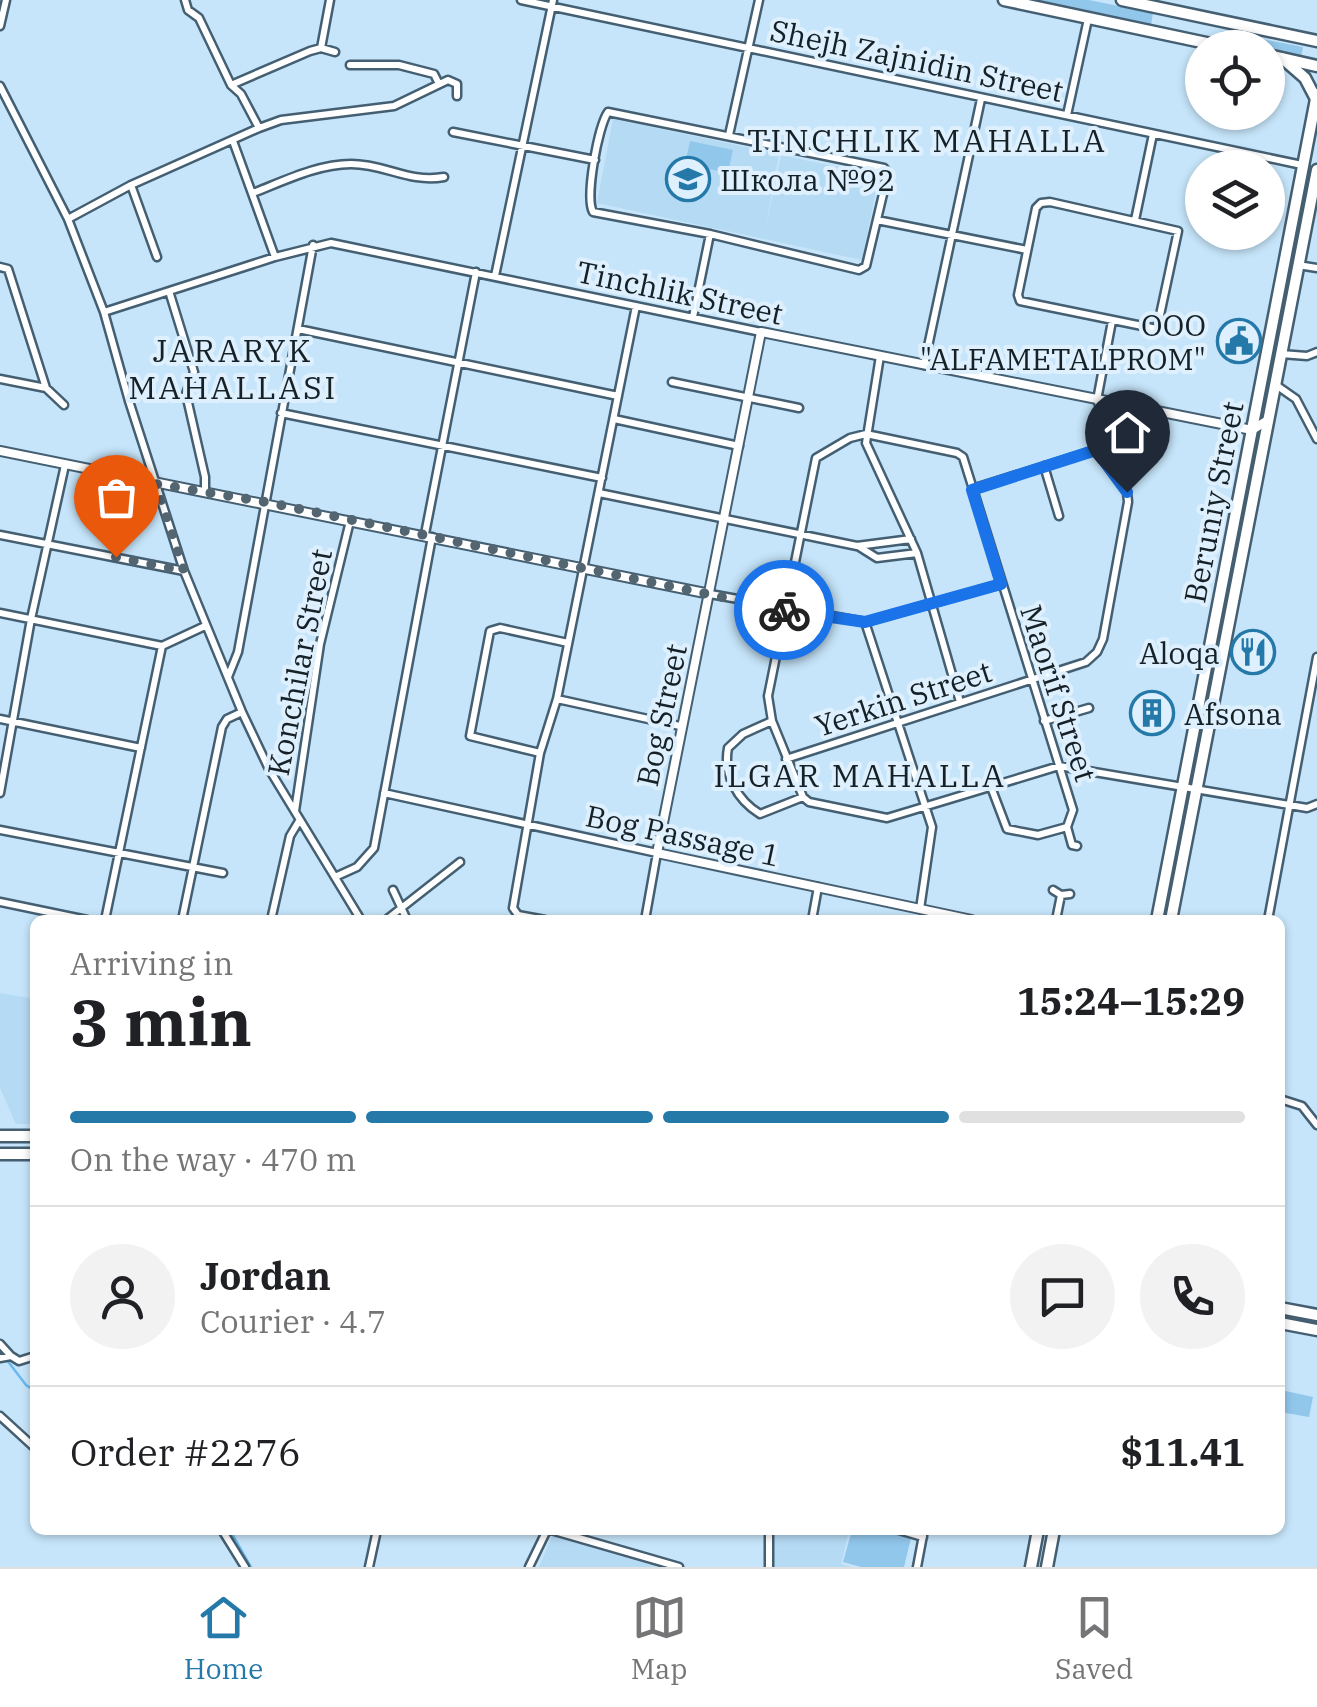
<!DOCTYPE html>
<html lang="en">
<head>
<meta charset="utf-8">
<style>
  body { margin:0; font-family:"IBM Plex Serif",serif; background:#f2f2f2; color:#202124; height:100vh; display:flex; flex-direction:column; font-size:38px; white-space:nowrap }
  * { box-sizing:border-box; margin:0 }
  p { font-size:32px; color:#757577 }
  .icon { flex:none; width:55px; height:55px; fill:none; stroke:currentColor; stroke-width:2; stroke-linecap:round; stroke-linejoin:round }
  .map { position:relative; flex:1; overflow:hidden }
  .sheet { position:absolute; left:30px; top:915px; width:1255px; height:620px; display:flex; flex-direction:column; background:#fff; border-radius:15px; box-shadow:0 2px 8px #0004 }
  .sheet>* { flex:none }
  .tools { position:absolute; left:1185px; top:30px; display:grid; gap:20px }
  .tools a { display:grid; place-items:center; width:100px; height:100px; border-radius:50%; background:#fff; box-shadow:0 2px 8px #0004; font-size:50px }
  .pin { position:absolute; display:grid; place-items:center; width:85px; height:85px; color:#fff; margin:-102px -42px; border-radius:50% 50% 50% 0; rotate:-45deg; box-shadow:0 0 10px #0007 }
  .pin .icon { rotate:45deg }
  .courier { position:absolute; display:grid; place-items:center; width:100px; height:100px; margin:-50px; border:8px solid #1a73e8; border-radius:50%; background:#fff; color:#222; box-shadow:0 2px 12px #0007 }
  .head em { font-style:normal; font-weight:700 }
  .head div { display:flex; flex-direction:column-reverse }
  .head { display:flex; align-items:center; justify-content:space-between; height:170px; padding:0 40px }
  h1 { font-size:65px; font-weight:700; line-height:75px }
  .bar { display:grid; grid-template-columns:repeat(4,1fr); gap:15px 10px; align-content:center; height:120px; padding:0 40px }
  .bar i { height:12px; border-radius:8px; background:#e0e0e0 }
  .bar .selected { background:#2479a9 }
  .bar p { grid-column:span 4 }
  .line { display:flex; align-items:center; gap:25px; padding:0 40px; border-top:2px solid #e0e0e0 }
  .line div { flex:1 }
  .round { display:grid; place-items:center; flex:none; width:105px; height:105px; border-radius:52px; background:#f2f2f2 }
  .dock { display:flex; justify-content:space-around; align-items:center; height:140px; border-top:2px solid #e0e0e0; background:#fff; font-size:28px; color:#757577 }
  .dock a { display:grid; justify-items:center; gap:5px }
  .dock .selected { color:#2479a9 }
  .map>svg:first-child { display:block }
  .built { fill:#b5daf4 }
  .green { fill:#91c7eb }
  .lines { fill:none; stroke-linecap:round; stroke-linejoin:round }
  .stream { stroke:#68baef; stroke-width:2.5 }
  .minor-casing { stroke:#455f72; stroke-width:11 }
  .tertiary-casing { stroke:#455f72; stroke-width:12 }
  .primary-casing { stroke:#455f72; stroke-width:15 }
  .trunk-casing { stroke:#455f72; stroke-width:15 }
  .minor { stroke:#fff; stroke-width:6 }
  .tertiary { stroke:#fff; stroke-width:8 }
  .primary { stroke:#fff; stroke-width:10 }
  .trunk { stroke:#fff; stroke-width:10 }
  .done { stroke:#536571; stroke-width:10; stroke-dasharray:0 18 }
  .route { stroke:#1a73e8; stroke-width:12 }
  .labels { text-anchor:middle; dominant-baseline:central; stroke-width:8; stroke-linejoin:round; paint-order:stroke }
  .street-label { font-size:30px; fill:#152027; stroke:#def0fd }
  .poi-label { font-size:30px; fill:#152027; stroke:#def0fd; text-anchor:start }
  .neighbourhood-label { font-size:32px; letter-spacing:2.5px; fill:#152027; stroke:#def0fd }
</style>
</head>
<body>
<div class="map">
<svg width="1317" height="1567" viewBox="0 0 1317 1567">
  <rect width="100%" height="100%" fill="#c6e5fa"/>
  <!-- built -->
  <path class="built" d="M613 119 779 154 764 236 781 155 879 176 862 260 597 203Z
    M0 993 35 999V1124H16L0 1088Z
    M786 1530H849L841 1564 852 1567H773L771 1535Z
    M552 1536 657 1567H539Z"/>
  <!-- green -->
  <path class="green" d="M1025 0H1089L1153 13 1151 25Z
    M1222 31 1303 47 1301 58 1268 51V48L1220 42Z
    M690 141 733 150 728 173 685 164Z
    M1281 1390 1313 1397 1309 1417 1280 1412Z
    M852 1530H882L911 1538 904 1567H861L843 1562Z"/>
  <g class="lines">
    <!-- stream -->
    <path class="stream" d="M0 1351 26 1385 35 1391
      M35 1408V1421
      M230 1530 251 1567"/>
    <defs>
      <path id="minor" d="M185 0 188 10 199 18 231 85 241 94 259 128
        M521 0 1302 165
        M0 26 6 0
        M321 48 330 0
        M350 65H399L434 74 439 84
        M231 85 310 51 321 48 335 52
        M0 86 68 219 104 312 129 401 184 571 242 712 269 769 361 920
        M608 112 884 168 888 173 866 266 859 270 710 234 593 212C585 197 598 127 608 112Z
        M1067 115 1088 19
        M453 132 595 160
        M729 135 759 0
        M233 141 275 257
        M131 185 157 257
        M253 193C284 181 318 164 351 164 386 164 408 183 444 177
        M1050 202 1178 231 1157 329 1020 301 1018 295 1036 208 1041 203Z
        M68 219 131 185 259 128 281 120 394 106 448 80 457 84V96
        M877 220 1027 250
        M1135 220 1153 134
        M1298 265 1317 268
        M0 267 8 269 46 388
        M495 276 553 0
        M169 291 194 372 186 394 205 477V492
        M104 312 275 257 331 243 761 332
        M693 317 710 234
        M298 329 618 396
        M1281 354 1307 356 1317 352
        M880 356 866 443 917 553 960 702
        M924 365 981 99
        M0 379 46 388 64 405
        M672 382 799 408
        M1276 385 1296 399 1317 439
        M281 413 602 478
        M614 419 739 446
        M1044 466 1059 516
        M972 489 1096 450
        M599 493 857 546 911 539
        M425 534 476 272
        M0 535 184 571
        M858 546 877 558 917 553
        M710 594 865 622 1001 584
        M0 613 162 646
        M865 622 932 827 920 909
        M162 646 205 626
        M228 677 238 652 313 245
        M557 699 680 726
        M0 719 141 748
        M772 721 743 734 728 748C723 774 737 800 760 814L803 797
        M1044 721 1089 708
        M540 753 470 736 490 631 500 628 568 643
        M786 759 1086 662 1097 652 1103 639 1128 502 1127 492 1096 450 1102 412 1097 400 1112 321
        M991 787 1007 829 1038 835 1067 827 1073 810 963 457 957 453 866 434 850 438 816 458 768 696 772 721 803 797 809 802 887 818 1059 766 1307 808 1317 804
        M0 793 31 619 65 465
        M384 793 657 853 645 920
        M295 811 320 644 350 521
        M1067 827 1072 845 1077 846
        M0 830 223 873
        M335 877 357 867 374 848 432 537
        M393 890 407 920
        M1053 890 1061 895 1070 894
        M0 902 87 920
        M105 920 162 646
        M182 920 222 727 227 719 242 712
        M271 920 290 836 299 821
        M386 920 460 862
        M545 920 518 915 513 908 540 753 557 699 636 306
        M812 920 818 887
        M1056 920 1061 895
        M1268 920 1317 657
        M1280 1099 1302 1106 1317 1125
        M0 1344 10 1355
        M0 1358 11 1356 19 1361 35 1356
        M0 1416 35 1448
        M222 1530 245 1567
        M551 1530 679 1567
        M769 1530V1567
        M899 1530 923 1537
        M369 1567 377 1530
        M529 1567 547 1530
        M917 1567 924 1530"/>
      <path id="tertiary" d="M0 451 710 594
        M972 920 657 853 761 332 1252 430 1268 420"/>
      <path id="primary" d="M1157 920 1317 94
        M1171 920 1317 170
        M0 1136H35
        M0 1154H35
        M1280 1308 1317 1315
        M1280 1323 1317 1330
        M1031 1567 1038 1530
        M1047 1567 1054 1530"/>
      <path id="trunk" d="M1004 0 1230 48
        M1122 0 1317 41
        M1268 55 1317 66
        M1282 58 1305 78 1316 99"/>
    </defs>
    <!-- minor casing -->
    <use href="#minor" class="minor-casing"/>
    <!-- tertiary casing -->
    <use href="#tertiary" class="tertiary-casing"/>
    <!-- primary casing -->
    <use href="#primary" class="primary-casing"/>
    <!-- trunk casing -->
    <use href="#trunk" class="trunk-casing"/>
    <!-- minor -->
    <use href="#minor" class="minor"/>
    <!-- tertiary -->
    <use href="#tertiary" class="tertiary"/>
    <!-- primary -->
    <use href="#primary" class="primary"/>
    <!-- trunk -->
    <use href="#trunk" class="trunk"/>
  </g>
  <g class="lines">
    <!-- done -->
    <path class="done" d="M116 557 184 571 156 484 266 502 784 610"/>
    <!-- route -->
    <path class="route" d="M784 610 865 622 1001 584 972 490 1096 450 1127 492"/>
  </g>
  <!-- icons -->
  <defs>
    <symbol id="school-ring" viewBox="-11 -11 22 22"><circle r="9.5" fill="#def0fd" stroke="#2479a9" stroke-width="1.5"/><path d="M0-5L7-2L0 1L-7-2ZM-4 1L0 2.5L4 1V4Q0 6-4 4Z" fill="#2479a9"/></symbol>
    <symbol id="civic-ring" viewBox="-11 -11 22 22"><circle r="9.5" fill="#def0fd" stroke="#2479a9" stroke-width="1.5"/><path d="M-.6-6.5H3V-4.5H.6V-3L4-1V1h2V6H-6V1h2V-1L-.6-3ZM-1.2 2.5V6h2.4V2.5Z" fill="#2479a9"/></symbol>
    <symbol id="restaurant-ring" viewBox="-11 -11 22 22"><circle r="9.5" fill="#def0fd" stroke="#2479a9" stroke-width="1.5"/><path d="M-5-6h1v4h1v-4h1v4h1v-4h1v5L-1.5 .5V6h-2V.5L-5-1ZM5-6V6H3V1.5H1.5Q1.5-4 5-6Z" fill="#2479a9"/></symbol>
    <symbol id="building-ring" viewBox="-11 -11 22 22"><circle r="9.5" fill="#def0fd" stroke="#2479a9" stroke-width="1.5"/><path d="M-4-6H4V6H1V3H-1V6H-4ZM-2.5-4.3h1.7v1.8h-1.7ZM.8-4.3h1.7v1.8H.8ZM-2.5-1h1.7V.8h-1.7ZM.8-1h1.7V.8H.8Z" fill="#2479a9"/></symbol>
  </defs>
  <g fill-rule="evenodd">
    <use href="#school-ring" x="663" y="154" width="50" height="50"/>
    <use href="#civic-ring" x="1214" y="316" width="50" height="50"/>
    <use href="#restaurant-ring" x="1228" y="627" width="50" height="50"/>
    <use href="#building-ring" x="1127" y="688" width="50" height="50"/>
  </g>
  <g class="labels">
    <!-- street labels -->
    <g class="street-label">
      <text transform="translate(917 60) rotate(12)">Shejh Zajnidin Street</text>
      <text transform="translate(680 292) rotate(12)">Tinchlik Street</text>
      <text transform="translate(1213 502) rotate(-79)">Beruniy Street</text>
      <text transform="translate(299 662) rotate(-79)">Konchilar Street</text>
      <text transform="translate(1059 693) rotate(72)">Maorif Street</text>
      <text transform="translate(903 698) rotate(-18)">Yerkin Street</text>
      <text transform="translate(661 715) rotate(-78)">Bog Street</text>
      <text transform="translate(683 835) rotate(12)">Bog Passage 1</text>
    </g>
    <!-- poi labels -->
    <g class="poi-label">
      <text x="720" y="179">Школа №92</text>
      <text x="1206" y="324" text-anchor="end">OOO<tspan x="1206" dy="34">"ALFAMETALPROM"</tspan></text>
      <text x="1220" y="652" text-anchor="end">Aloqa</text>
      <text x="1184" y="713">Afsona</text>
    </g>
    <!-- neighbourhood labels -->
    <g class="neighbourhood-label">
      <text x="927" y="140">TINCHLIK MAHALLA</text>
      <text x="233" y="350">JARARYK<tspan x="233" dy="37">MAHALLASI</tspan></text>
      <text x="860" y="775">ILGAR MAHALLA</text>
    </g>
  </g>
</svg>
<div class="tools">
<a><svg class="icon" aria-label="locate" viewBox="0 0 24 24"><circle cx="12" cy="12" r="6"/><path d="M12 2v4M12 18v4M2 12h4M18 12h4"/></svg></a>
<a><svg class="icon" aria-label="layers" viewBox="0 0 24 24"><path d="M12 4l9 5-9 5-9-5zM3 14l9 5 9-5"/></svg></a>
</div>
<div class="pin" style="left:116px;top:557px;background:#ea580c"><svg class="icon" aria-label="bag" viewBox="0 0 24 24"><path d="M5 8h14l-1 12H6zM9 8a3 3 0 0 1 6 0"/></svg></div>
<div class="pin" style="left:1127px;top:492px;background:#1f2937"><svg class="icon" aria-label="home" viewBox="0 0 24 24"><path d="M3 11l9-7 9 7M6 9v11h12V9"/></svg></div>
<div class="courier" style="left:784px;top:610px"><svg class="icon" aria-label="bike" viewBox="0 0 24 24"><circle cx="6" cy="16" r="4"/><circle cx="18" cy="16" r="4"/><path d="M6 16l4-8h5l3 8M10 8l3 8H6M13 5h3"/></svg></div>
<section class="sheet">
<div class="head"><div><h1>3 min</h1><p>Arriving in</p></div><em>15:24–15:29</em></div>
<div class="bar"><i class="selected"></i><i class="selected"></i><i class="selected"></i><i></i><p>On the way · 470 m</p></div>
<div class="line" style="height:180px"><a class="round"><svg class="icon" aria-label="person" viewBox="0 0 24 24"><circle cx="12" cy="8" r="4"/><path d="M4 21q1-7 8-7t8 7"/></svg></a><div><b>Jordan</b><p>Courier · 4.7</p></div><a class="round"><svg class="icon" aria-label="chat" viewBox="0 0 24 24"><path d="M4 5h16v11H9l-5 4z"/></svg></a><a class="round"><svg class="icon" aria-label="phone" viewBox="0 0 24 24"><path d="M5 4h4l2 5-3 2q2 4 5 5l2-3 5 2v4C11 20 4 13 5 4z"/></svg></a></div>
<div class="line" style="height:130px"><div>Order #2276</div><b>$11.41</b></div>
</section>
</div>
<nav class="dock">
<a class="selected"><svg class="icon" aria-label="home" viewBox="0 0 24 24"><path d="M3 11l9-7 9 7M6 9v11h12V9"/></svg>Home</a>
<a><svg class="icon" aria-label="map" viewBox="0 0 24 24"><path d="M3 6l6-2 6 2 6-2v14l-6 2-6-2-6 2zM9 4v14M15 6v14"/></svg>Map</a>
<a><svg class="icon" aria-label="saved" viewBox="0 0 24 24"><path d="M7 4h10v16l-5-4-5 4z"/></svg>Saved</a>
</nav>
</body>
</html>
